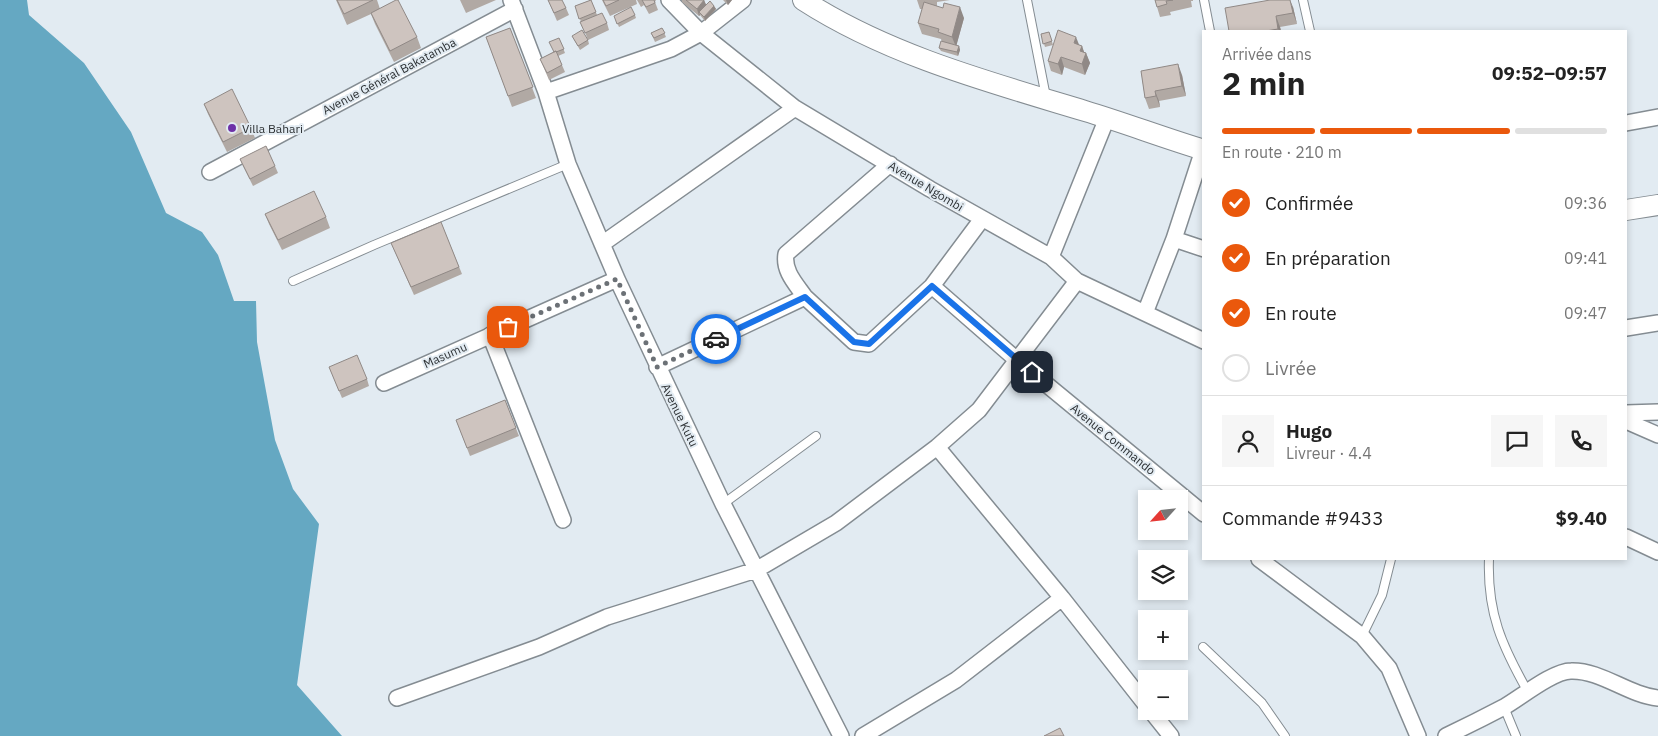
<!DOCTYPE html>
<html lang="fr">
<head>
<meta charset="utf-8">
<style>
  body { margin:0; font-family:"IBM Plex Sans",sans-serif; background:#f6f6f6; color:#222; height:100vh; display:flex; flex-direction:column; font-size:19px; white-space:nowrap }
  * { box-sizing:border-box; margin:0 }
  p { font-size:16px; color:#767676 }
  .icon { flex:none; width:28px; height:28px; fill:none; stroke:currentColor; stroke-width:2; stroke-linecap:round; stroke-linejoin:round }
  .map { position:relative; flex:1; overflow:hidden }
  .details { position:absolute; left:1202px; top:30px; width:425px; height:530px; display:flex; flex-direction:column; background:#fff; border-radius:0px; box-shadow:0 2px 8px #0003 }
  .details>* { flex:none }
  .needle { width:32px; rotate:243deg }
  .buttons { position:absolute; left:1138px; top:490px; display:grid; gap:10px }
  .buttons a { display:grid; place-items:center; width:50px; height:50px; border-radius:0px; background:#fff; box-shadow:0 2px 8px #0003; font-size:25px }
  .pin { position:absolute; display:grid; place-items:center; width:42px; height:42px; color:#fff; margin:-21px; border-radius:10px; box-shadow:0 2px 8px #0006 }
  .courier { position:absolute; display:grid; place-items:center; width:50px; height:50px; margin:-25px; border:4px solid #1a73e8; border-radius:50%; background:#fff; color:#222; box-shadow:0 1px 6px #0007 }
  .overview em { font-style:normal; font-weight:700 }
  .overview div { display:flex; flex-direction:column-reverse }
  .overview { display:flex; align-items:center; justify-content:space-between; height:85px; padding:0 20px }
  h1 { font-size:32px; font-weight:700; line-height:38px }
  .bar { display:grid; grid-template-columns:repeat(4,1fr); gap:8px 5px; align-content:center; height:60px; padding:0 20px }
  .bar i { height:6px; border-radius:4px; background:#e0e0e0 }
  .bar .active { background:#ea580c }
  .bar p { grid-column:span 4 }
  .line { display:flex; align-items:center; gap:12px; padding:0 20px; border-top:1px solid #e0e0e0 }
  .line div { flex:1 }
  .round { display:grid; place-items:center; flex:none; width:52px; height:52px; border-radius:0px; background:#f6f6f6 }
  ol { padding:0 20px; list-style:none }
  li { display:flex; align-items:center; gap:15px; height:55px }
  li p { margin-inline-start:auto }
  li .icon { padding:5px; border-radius:50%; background:#ea580c; color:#fff; stroke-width:4 }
  li:last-child { color:#767676 }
  li i { width:28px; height:28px; border:2px solid #e0e0e0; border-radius:50% }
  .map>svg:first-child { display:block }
  .water { fill:#65a8c2 }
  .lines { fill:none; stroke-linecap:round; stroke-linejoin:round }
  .service-casing { stroke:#848c92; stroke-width:10 }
  .minor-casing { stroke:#848c92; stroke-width:18 }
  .secondary-casing { stroke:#848c92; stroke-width:22 }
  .service { stroke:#fff; stroke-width:8 }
  .minor { stroke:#fff; stroke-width:15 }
  .secondary { stroke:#fff; stroke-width:20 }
  .wall { fill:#b1a9a4 }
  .shaded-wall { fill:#908986 }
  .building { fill:#cec4bf; stroke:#908986 }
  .done { stroke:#6c7176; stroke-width:5; stroke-dasharray:0 9 }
  .route { stroke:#1a73e8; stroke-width:6 }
  .poi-dot { fill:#6e31a7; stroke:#e2ebf2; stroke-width:2 }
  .labels { text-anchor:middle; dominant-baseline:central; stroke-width:4; stroke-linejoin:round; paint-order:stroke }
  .street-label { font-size:12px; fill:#2c3033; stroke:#e2ebf2 }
  .poi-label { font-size:12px; fill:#2c3033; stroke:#e2ebf2; text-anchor:start }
</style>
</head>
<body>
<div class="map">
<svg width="1658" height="736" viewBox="0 0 1658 736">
  <rect width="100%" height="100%" fill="#e2ebf2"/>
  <!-- water -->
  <path class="water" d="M0 0H27L29 15 84 63 131 132 166 213 202 232 218 255 234 301H256L257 342 275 440 293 489 319 524 297 685 342 736H0Z"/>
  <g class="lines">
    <defs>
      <path id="service" d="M1027 0 1046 97
        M1204 0 1210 31
        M1303 0 1310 31
        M293 281 374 245 568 164
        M723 504 816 436
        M1489 559C1487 613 1502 646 1528 692
        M1362 636 1382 595 1391 559
        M1203 647 1262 703 1285 736
        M1504 707 1516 736"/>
      <path id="minor" d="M511 0 546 92 568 164 617 279 723 504 841 736
        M669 0 701 33 795 108 930 189 1051 257 1077 281 1204 341
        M546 92 671 49 701 33 743 0
        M1626 123 1658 117
        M210 172 515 9
        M1174 239 1204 249
        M602 244 795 108
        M1051 257 1107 118
        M932 286 1018 361 1204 514
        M805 297C796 284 783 271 786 254L890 164
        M1145 313 1174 239 1203 150
        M1626 328 1658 323
        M490 335 563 520
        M657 367 805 297 854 342 869 344 932 286 982 219
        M384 383 617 279
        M1626 413 1658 412
        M1626 421 1658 435
        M937 447 1062 598 1146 705
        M1626 537 1658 552
        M1259 559 1362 636 1389 668 1418 736
        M397 698 539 647 607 617 756 570 836 523 937 447 979 410 1077 281
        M1151 711 1171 736
        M863 736 956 680 1062 598
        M1446 736C1465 727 1485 717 1504 707 1520 698 1553 671 1571 671 1601 670 1628 695 1658 698"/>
      <path id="secondary" d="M803 0C888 55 989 82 1085 111 1125 123 1164 138 1204 150
        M1626 210 1658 205"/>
    </defs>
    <!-- service casing -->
    <use href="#service" class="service-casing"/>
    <!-- minor casing -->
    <use href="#minor" class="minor-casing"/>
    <!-- secondary casing -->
    <use href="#secondary" class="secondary-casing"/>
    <!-- service -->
    <use href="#service" class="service"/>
    <!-- minor -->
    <use href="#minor" class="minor"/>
    <!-- secondary -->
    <use href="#secondary" class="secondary"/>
  </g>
  <!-- wall -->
  <path class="wall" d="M336 0H377L380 9 417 37 421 48 394 62 375 24 371 14 347 25Z
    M460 0H496L466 13Z
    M548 0 566 8 569 15 557 21Z
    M591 0 597 15 607 23 609 30 588 40 575 6Z
    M602 0H636L637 4 610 16Z
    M637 0H656L655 2 658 10 649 14 644 5 641 7Z
    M682 0H704L706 5 714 6 716 9 705 21 700 15 699 16 682 2Z
    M723 0H732L728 5Z
    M917 0H950L937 2V6L964 18 956 46H959L960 50 958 56 941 51 939 48 942 42 941 39 922 34 918 23 922 9H920Z
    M1155 0H1193V1H1191L1192 7 1170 12 1171 15 1160 17Z
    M1293 7 1297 24 1280 27 1281 31H1229Z
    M635 15 636 18 619 27 614 16Z
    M510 28 536 98 512 107 486 37Z
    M662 28 666 37 655 42 651 33Z
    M1049 32 1053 45 1045 47 1041 34Z
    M572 36 588 40 589 44 580 50Z
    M559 38 565 53 558 56 565 72 549 80 540 59 553 52Z
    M1079 45 1082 46 1084 52 1086 53 1090 63 1085 75 1064 67 1062 75 1051 71 1048 61Z
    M1141 71 1182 75 1186 96 1159 101 1160 107 1149 109 1145 98Z
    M204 104 251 128 255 138 227 152 208 114Z
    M240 159 275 166 278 173 253 186 243 166Z
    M265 214 326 217 330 228 282 250 269 224Z
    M441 222 462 274 414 295 391 243Z
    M329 367 367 379 369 386 342 398Z
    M505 400 519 436 470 456 456 420Z"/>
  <!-- shaded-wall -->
  <path class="shaded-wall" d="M704 0 707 7 699 12 700 15 699 16 697 9Z
    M726 0H732L728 5Z
    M1290 0 1293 7 1297 24 1293 13Z
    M714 6 716 9 705 21 704 17Z
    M960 7 964 18 956 47 952 37Z
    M1276 16 1280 27 1281 31H1279L1278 29Z
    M1076 37 1080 47 1074 43Z
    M959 46 960 50 958 56 957 52Z
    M1082 46 1085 55 1086 53 1090 63 1085 75 1082 64 1080 51Z
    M1061 57 1064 67 1062 75 1058 64Z
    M1178 64 1182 75 1186 96 1182 86Z
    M1155 91 1159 101 1160 107 1156 96Z"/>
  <!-- building -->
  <path class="building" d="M337 0H373L344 14Z
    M396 0H398L417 37 390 51 371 13Z
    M548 0H562L566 8 554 13Z
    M591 0 596 12 579 19 575 6Z
    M603 0H619L606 6Z
    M642 0H654L655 3 646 7Z
    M686 0H704L697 9Z
    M1155 0H1173L1166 1 1167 4 1157 7Z
    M1270 0H1290L1293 13 1276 16 1278 29 1266 31H1229L1225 8Z
    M710 1 714 6 704 17 699 12Z
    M924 2 943 8 944 3 960 7 952 37 938 32 939 29 918 23Z
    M631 7 635 15 617 24 614 16Z
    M602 13 607 23 585 33 580 22Z
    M510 28 533 87 508 96 486 37Z
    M662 28 665 33 654 38 651 33Z
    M582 30 588 40 578 46 572 36Z
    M1058 30 1076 37 1074 43 1082 46 1080 51 1086 53 1082 64 1061 57 1058 64 1048 61Z
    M1049 32 1052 41 1043 44 1041 34Z
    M559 38 564 49 556 52V51L554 52 549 42Z
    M941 41 959 46 957 52 939 48Z
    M556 51 562 65 547 73 540 59Z
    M1178 64 1182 86 1155 91 1156 96 1145 98 1141 71Z
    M232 89 251 128 223 142 204 104Z
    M266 146 275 166 250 179 240 159Z
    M314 191 326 217 278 240 265 214Z
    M441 222 459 267 411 287 391 243Z
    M357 355 367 379 339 391 329 367Z
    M505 400 516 428 467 448 456 420Z
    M1060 728 1064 736H1044Z"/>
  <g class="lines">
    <!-- done -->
    <path class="done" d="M508 327 617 279 657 367 716 339"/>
    <!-- route -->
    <path class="route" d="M716 339 805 297 854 342 869 344 932 286 1032 372"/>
  </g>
  <!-- markers -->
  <circle class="poi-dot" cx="232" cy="128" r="5"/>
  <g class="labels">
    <!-- street labels -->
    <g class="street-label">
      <text transform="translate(389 76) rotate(-28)">Avenue Général Bakatamba</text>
      <text transform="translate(926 186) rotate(31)">Avenue Ngombi</text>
      <text transform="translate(445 355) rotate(-24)">Masumu</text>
      <text transform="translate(680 415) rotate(64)">Avenue Kutu</text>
      <text transform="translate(1113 439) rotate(39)">Avenue Commando</text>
    </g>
    <!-- poi labels -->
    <g class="poi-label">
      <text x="242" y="128">Villa Bahari</text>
    </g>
  </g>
</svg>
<div class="buttons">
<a><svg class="needle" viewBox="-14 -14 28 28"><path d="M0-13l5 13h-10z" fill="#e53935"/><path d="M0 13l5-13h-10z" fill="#767676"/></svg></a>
<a><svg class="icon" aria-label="layers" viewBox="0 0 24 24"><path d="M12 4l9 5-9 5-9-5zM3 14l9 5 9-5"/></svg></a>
<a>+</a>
<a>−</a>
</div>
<div class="pin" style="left:508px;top:327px;background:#ea580c"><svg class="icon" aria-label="bag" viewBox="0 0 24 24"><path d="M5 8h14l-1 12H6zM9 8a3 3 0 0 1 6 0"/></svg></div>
<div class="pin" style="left:1032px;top:372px;background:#1f2937"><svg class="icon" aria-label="home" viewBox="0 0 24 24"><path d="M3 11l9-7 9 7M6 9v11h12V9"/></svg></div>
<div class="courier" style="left:716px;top:339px"><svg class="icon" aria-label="car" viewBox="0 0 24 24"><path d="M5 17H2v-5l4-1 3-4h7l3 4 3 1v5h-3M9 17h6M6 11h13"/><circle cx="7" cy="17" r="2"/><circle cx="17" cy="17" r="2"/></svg></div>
<section class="details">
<div class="overview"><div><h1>2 min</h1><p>Arrivée dans</p></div><em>09:52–09:57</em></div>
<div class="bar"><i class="active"></i><i class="active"></i><i class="active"></i><i></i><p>En route · 210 m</p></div>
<ol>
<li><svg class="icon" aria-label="check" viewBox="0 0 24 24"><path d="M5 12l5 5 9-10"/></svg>Confirmée<p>09:36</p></li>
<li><svg class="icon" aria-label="check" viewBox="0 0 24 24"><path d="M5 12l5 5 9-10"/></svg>En préparation<p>09:41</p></li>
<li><svg class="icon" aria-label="check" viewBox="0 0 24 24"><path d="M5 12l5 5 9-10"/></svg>En route<p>09:47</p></li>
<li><i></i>Livrée</li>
</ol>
<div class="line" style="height:90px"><a class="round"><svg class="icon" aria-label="person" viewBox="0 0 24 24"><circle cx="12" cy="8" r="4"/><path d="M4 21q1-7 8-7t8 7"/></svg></a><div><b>Hugo</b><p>Livreur · 4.4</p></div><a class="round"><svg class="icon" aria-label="chat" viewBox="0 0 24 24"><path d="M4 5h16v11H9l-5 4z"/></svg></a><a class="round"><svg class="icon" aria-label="phone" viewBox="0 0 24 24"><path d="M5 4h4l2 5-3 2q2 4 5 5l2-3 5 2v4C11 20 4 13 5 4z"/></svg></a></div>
<div class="line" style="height:65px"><div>Commande #9433</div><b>$9.40</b></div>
</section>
</div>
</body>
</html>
